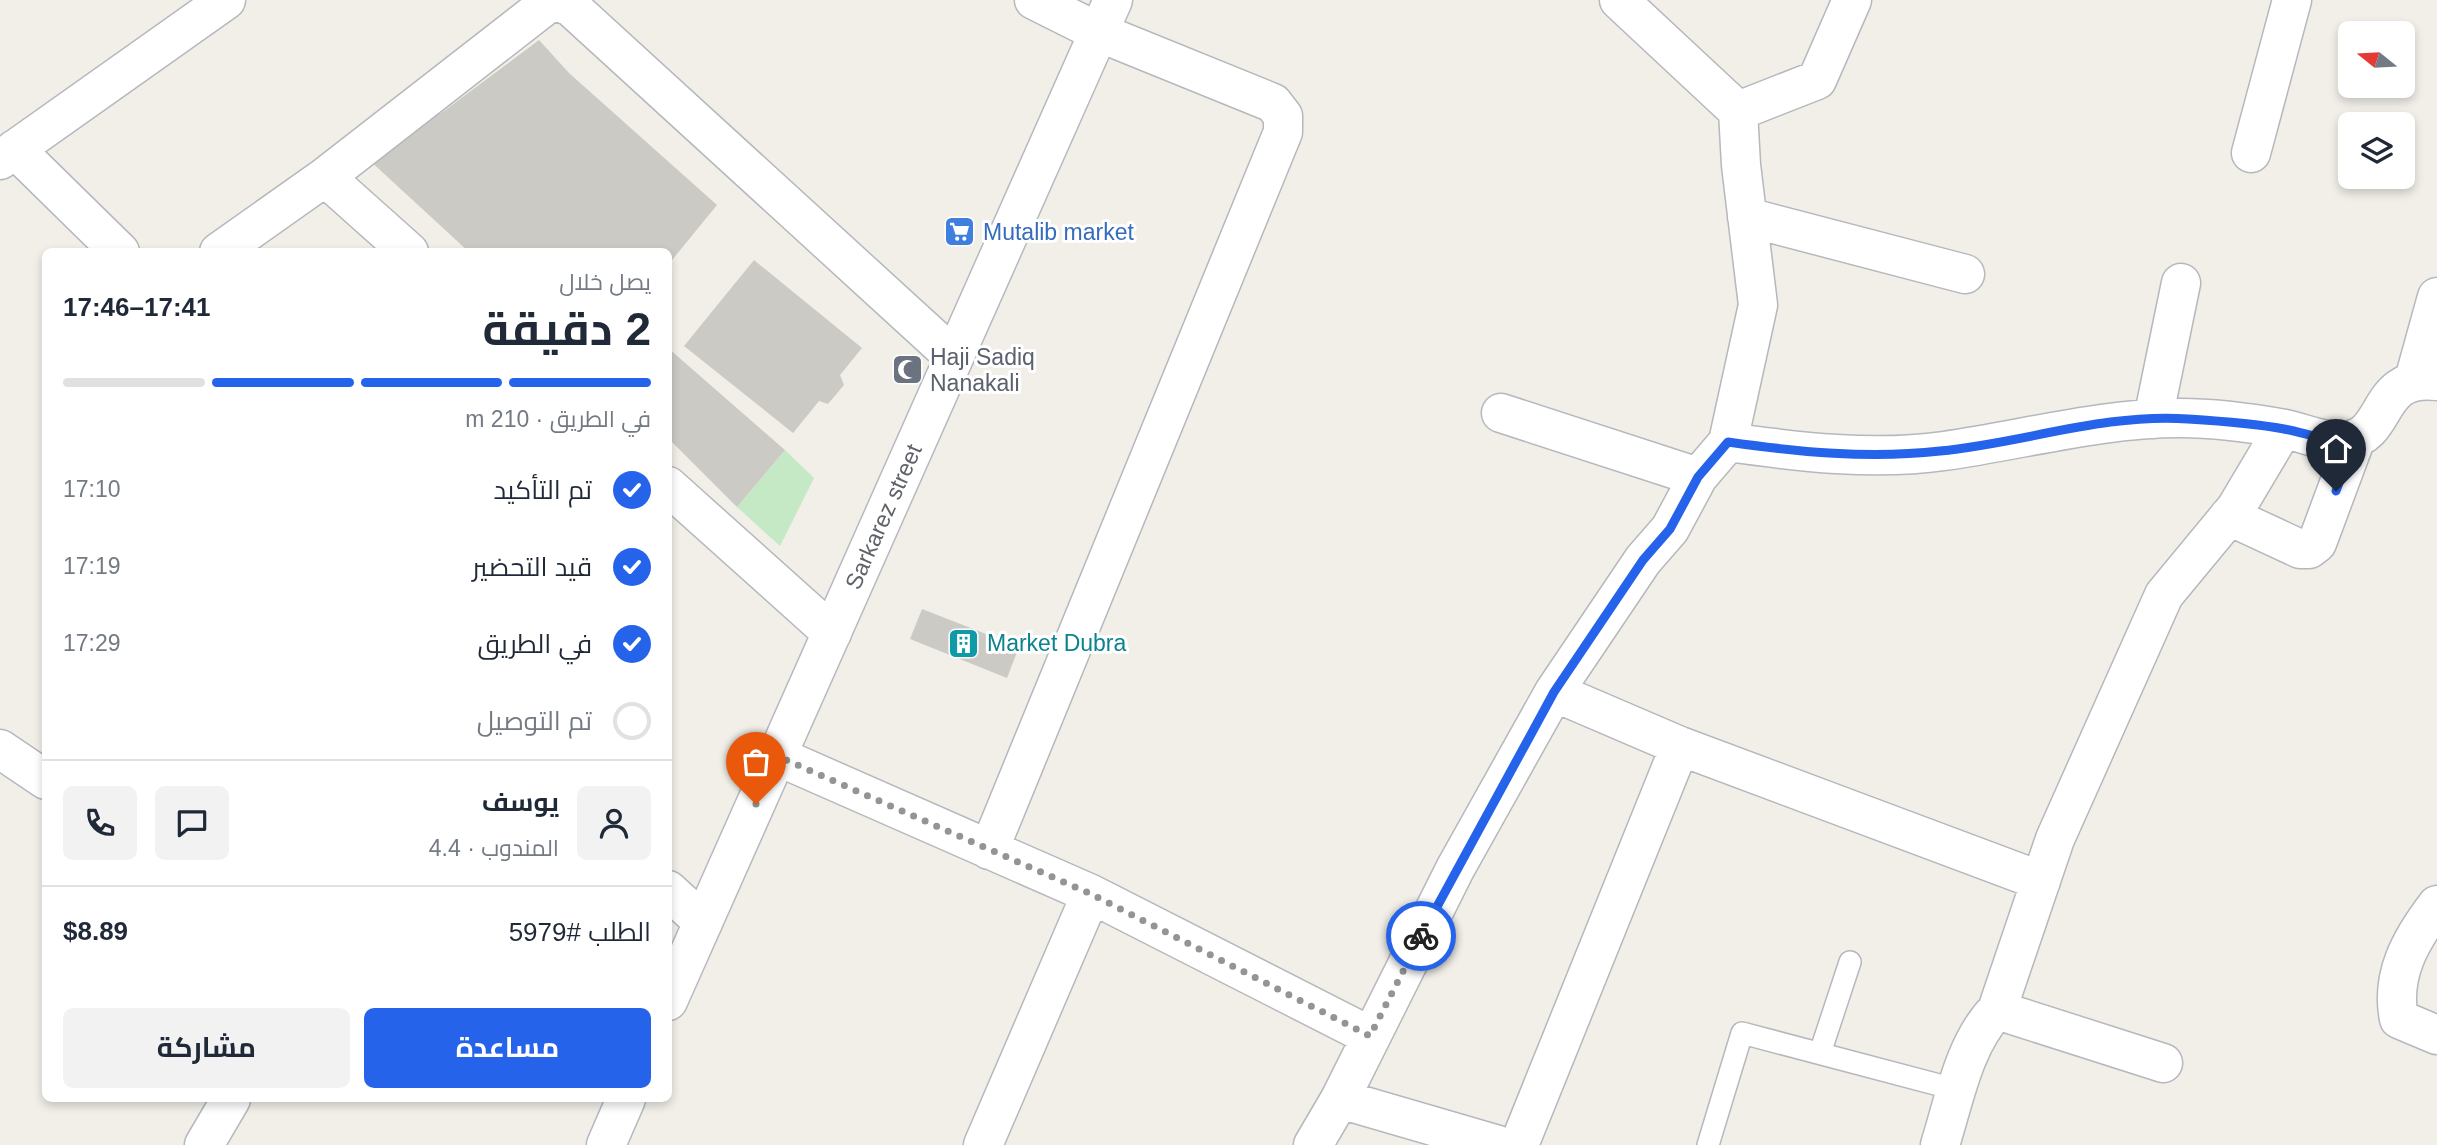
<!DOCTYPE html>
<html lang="ar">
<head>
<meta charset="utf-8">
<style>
  body { margin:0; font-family:Helvetica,Cairo,sans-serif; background:#f2f2f3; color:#1f2937; direction:rtl; height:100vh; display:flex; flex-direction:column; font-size:26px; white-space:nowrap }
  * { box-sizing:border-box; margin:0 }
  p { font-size:23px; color:#747a83 }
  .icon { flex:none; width:38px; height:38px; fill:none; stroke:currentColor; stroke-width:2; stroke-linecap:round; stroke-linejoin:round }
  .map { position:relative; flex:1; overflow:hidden; direction:ltr }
  .panel { position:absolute; left:42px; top:248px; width:630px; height:854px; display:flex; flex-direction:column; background:#fff; border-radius:10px; box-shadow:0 4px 10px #0003; direction:rtl }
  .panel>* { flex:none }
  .needle { width:46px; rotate:288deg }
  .controls { position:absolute; left:2338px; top:21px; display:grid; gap:14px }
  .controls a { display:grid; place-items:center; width:77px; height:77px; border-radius:10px; background:#fff; box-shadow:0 4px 10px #0003; font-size:35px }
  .pin { position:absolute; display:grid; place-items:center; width:60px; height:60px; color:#fff; margin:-72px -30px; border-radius:50% 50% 50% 0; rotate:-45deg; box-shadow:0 0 7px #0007 }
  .pin .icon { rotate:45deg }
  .courier { position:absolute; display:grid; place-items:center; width:70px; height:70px; margin:-35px; border:5px solid #2563eb; border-radius:50%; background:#fff; color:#222; box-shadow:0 2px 9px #0007 }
  .head em { font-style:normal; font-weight:700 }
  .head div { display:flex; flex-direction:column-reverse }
  .head { display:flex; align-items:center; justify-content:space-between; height:119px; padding:0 21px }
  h1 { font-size:46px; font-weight:700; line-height:52px }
  .bar { display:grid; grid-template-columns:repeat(4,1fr); gap:10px 7px; align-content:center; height:84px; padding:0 21px }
  .bar i { height:9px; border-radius:5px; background:#e0e1e3 }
  .bar .selected { background:#2563eb }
  .bar p { grid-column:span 4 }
  .line { display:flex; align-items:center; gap:18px; padding:0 21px; border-top:2px solid #e0e1e3 }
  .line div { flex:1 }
  .round { display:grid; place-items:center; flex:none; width:74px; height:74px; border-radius:10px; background:#f2f2f3 }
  ol { padding:0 21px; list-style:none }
  li { display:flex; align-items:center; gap:21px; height:77px }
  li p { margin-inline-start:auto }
  li .icon { padding:7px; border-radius:50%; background:#2563eb; color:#fff; stroke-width:4 }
  li:last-child { color:#747a83 }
  li i { width:38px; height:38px; border:4px solid #e0e1e3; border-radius:50% }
  .button { display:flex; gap:14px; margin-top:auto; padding:14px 21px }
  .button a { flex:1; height:80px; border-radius:10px; background:#2563eb; color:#fff; font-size:28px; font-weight:700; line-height:80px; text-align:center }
  .button a+a { background:#f2f2f3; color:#1f2937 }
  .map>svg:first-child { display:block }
  .green { fill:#c5e8c5 }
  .building { fill:#cccac5 }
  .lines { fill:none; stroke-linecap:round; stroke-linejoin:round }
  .lane-casing { stroke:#b5b8bc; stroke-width:24 }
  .street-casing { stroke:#b5b8bc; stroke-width:41 }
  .secondary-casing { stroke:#b6babf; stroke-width:41 }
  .lane { stroke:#fff; stroke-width:21 }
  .street { stroke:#fff; stroke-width:38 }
  .secondary { stroke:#fff; stroke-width:38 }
  .done { stroke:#929495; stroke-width:7; stroke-dasharray:0 12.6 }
  .route { stroke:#2563eb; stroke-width:9 }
  .labels { text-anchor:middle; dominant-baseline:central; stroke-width:6; stroke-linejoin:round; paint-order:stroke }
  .shop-label { font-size:23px; fill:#366cbe; stroke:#fff; text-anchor:start }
  .worship-label { font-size:23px; fill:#5b616d; stroke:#fff; text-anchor:start }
  .street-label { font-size:23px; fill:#5f6368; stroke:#fff }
  .culture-label { font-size:23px; fill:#0d838f; stroke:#fff; text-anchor:start }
</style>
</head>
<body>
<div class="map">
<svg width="2437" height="1145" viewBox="0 0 2437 1145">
  <rect width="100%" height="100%" fill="#f1efe8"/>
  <!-- green -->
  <path class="green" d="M785 450 814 478 780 546 737 507Z"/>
  <!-- building -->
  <path class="building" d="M539 40 569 73 717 205 668 265V252H469L367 158 444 111Z
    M754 260 862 348 840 375 844 385 828 404 819 401 793 433 684 346Z
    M668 348 785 450 737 507 668 438Z
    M922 609 1019 647 1007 678 910 639Z"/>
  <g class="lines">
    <defs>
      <path id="lane" d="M1820 1053 1850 962
        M1708 1145 1742 1033 1958 1090"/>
      <path id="street" d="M1738 111 1817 80 1852 0
        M15 149 120 252
        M2251 153 2292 0
        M0 160 226 0
        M325 177 409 252
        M1747 217 1965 274
        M219 252 325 177 546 5 559 2 571 7 954 357
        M1501 413 1698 477
        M2153 419 2181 283
        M1728 442C1799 452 1873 461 1944 451 2023 440 2100 418 2180 418 2214 418 2252 423 2285 429 2304 433 2328 444 2347 441 2391 433 2374 374 2437 381
        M668 486 832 633
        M2229 516 2300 549H2309L2317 543 2356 438
        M1554 692 1680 746 2041 881
        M0 749 46 780
        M777 756 1091 894 1370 1036
        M989 850 1283 132V116L1273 103 1098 32 1034 0
        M668 890 703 922
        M2437 905C2411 939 2390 975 2399 1019L2437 1035
        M1997 1010 2163 1063
        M1340 1099 1498 1145
        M204 1145 231 1099
        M983 1145 1091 894
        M1313 1145 1340 1099 1455 869 1554 692 1643 560 1670 529 1698 477 1728 442 1758 305 1741 165 1738 111 1619 0
        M1519 1145 1680 746
        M1940 1145C1954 1101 1964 1043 1997 1010L2055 839 2164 595 2236 508 2283 429"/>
      <g id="secondary">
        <path d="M2414 380 2437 297"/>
        <path id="s1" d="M668 1001 1113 0"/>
        <path d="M606 1145 626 1099"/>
      </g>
    </defs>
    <!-- lane casing -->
    <use href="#lane" class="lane-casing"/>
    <!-- street casing -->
    <use href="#street" class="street-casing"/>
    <!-- secondary casing -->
    <use href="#secondary" class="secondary-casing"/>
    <!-- lane -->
    <use href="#lane" class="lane"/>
    <!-- street -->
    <use href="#street" class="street"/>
    <!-- secondary -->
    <use href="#secondary" class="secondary"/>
  </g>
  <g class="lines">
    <!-- done -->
    <path class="done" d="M756 804 777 756 1091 894 1370 1036 1421 936"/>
    <!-- route -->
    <path class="route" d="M1421 936 1554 692 1643 560 1670 529 1698 477 1728 442C1798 452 1869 459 1940 451 2023 443 2104 413 2188 419 2220 421 2252 423 2284 429 2308 433 2332 445 2356 438L2336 491"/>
  </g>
  <!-- icons -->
  <defs>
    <symbol id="supermarket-square" viewBox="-11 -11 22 22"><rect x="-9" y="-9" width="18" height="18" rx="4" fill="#3f7fe0" stroke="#fff"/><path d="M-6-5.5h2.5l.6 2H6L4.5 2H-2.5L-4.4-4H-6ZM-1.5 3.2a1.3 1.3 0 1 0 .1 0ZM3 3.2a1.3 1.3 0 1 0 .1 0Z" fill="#fff"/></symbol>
    <symbol id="mosque-square" viewBox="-11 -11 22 22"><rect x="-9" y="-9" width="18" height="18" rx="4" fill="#6b7280" stroke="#fff"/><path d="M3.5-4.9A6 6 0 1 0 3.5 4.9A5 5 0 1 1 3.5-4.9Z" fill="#fff"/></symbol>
    <symbol id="building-square" viewBox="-11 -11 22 22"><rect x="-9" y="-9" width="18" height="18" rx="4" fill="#0f9aa8" stroke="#fff"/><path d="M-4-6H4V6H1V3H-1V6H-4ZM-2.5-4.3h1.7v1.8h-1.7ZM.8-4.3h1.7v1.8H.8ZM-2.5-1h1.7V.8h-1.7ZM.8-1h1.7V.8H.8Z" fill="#fff"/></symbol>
  </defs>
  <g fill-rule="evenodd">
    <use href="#supermarket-square" x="942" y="214" width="35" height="35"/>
    <use href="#mosque-square" x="890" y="352" width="35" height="35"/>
    <use href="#building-square" x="946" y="626" width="35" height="35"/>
  </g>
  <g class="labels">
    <!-- shop labels -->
    <g class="shop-label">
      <text x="983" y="232">Mutalib market</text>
    </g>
    <!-- worship labels -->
    <g class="worship-label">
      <text x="930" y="357">Haji Sadiq<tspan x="930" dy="26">Nanakali</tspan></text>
    </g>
    <!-- street labels -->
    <g class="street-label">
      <text stroke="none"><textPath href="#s1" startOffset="530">Sarkarez street</textPath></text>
    </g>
    <!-- culture labels -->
    <g class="culture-label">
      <text x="987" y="643">Market Dubra</text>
    </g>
  </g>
</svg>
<div class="controls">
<a><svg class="needle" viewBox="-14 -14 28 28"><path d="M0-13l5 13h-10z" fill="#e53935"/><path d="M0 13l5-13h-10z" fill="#747a83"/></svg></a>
<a><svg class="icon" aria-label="layers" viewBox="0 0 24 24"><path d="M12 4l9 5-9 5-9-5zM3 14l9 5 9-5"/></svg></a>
</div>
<div class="pin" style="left:756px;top:804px;background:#ea580c"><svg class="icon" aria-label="bag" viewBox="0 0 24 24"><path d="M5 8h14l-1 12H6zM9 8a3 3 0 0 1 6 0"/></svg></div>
<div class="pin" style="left:2336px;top:491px;background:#1f2937"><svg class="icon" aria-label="home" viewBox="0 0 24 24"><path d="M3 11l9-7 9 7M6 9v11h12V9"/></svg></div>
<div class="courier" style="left:1421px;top:936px"><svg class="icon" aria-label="bike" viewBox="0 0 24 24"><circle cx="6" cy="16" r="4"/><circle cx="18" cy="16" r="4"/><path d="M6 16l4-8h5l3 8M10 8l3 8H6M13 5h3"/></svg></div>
<section class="panel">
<div class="head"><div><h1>2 دقيقة</h1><p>يصل خلال</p></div><em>17:41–17:46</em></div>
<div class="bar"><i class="selected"></i><i class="selected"></i><i class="selected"></i><i></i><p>في الطريق · 210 m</p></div>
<ol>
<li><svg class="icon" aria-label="check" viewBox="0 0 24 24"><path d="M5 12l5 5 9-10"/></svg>تم التأكيد<p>17:10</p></li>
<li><svg class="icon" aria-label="check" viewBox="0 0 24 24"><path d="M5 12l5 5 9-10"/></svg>قيد التحضير<p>17:19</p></li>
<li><svg class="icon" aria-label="check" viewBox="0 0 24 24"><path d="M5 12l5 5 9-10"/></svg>في الطريق<p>17:29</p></li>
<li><i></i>تم التوصيل</li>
</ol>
<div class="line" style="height:126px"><a class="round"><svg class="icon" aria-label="person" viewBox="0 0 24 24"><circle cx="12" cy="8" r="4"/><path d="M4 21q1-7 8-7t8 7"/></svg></a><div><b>يوسف</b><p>المندوب · 4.4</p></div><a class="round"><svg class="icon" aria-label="chat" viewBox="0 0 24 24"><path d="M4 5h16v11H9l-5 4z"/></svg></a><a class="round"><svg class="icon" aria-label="phone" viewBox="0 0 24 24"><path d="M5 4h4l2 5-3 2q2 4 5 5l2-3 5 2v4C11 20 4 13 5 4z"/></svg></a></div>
<div class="line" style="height:91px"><div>الطلب #5979</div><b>$8.89</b></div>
<div class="button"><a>مساعدة</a><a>مشاركة</a></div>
</section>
</div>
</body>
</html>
